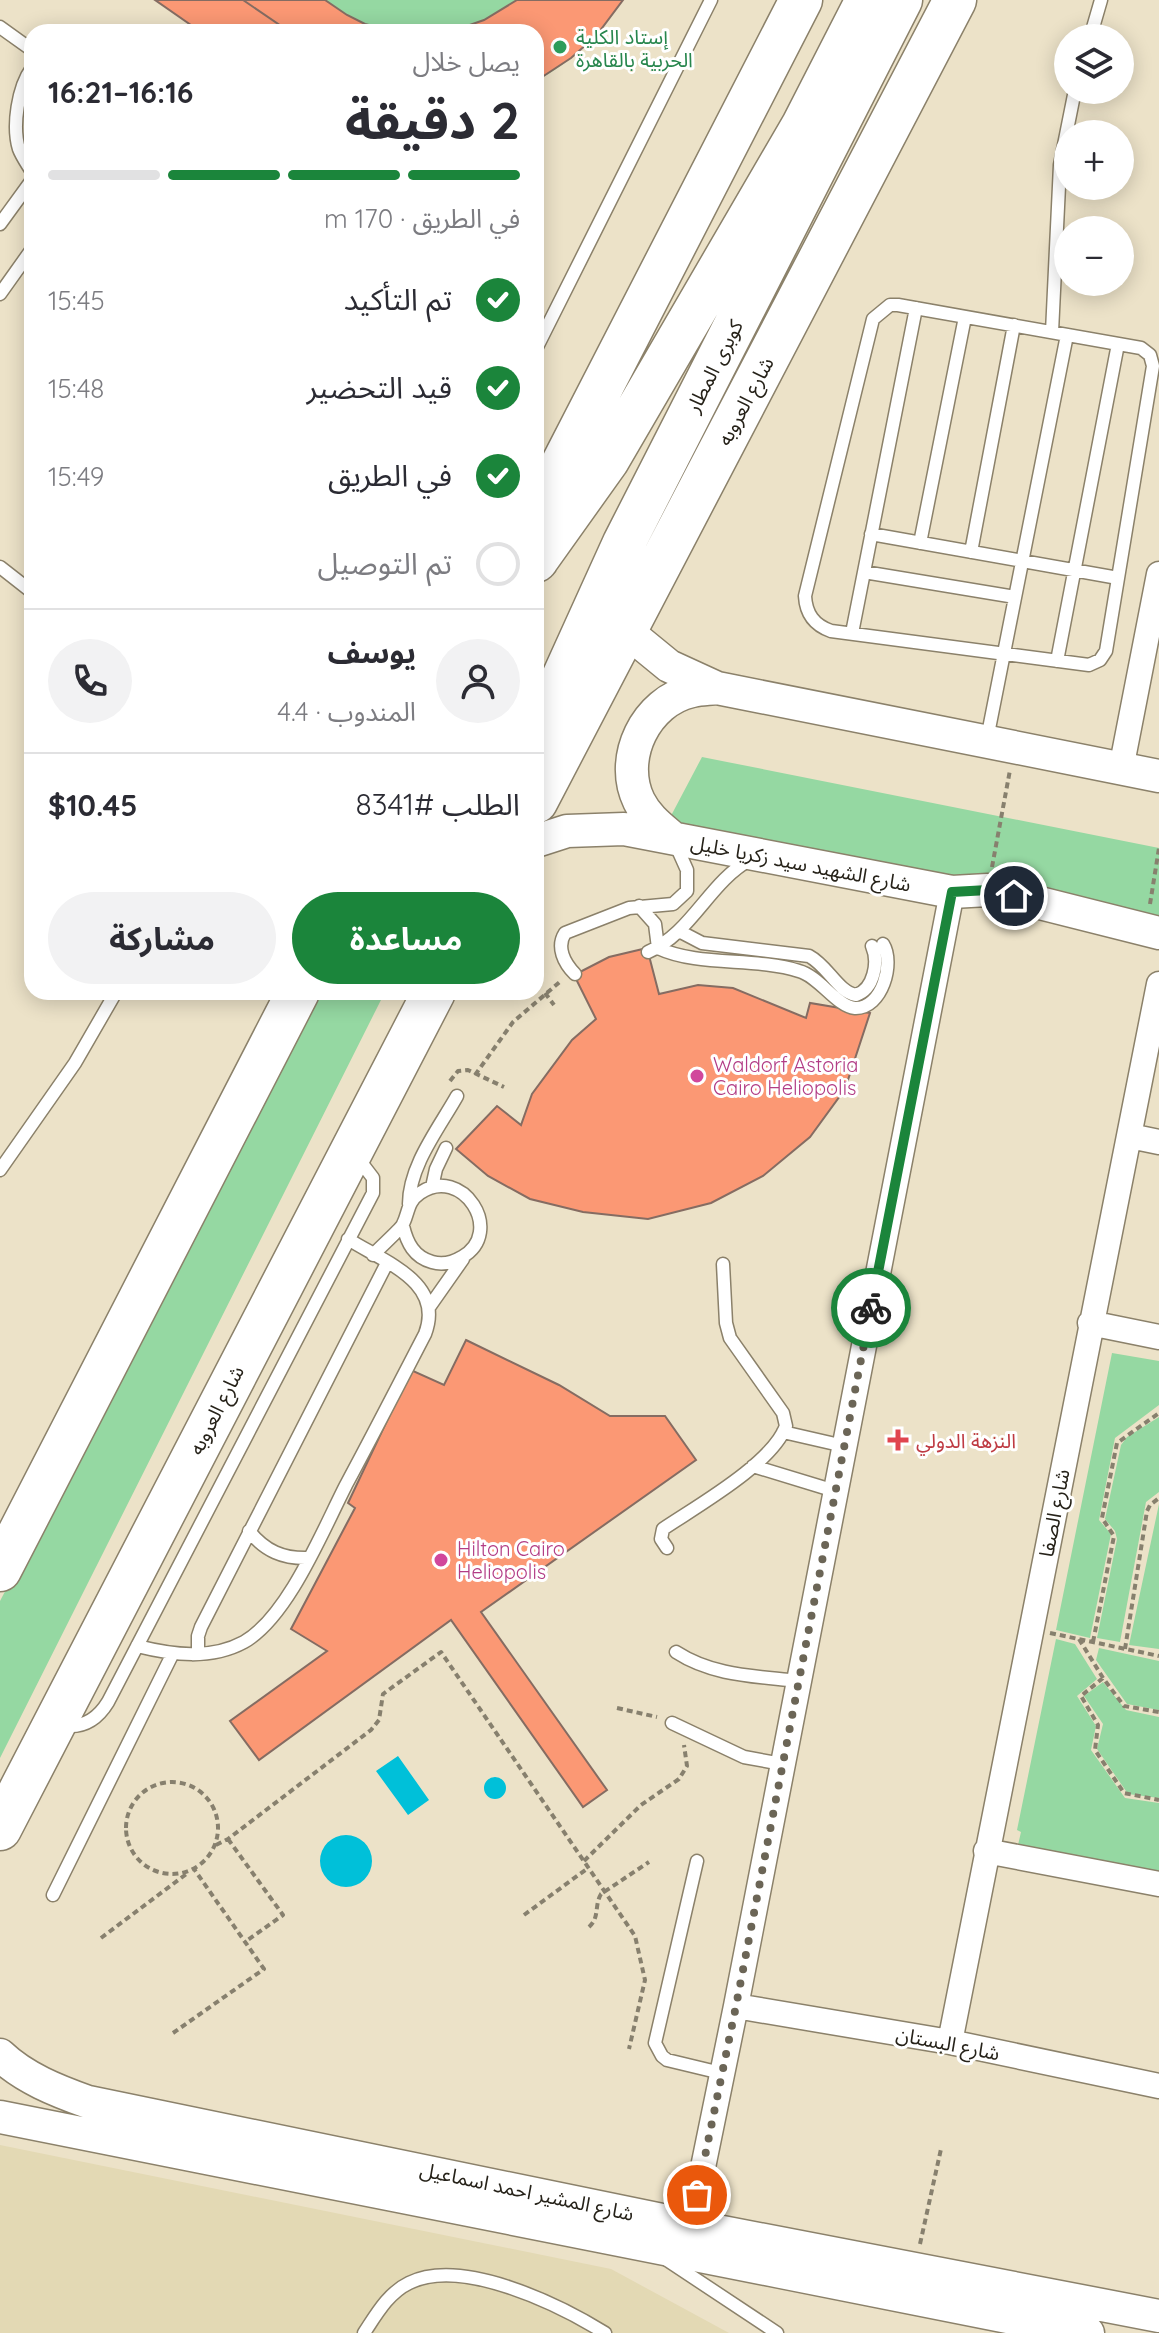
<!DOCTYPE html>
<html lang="ar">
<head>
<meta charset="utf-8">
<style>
  body { margin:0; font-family:Quicksand,"Noto Sans Arabic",sans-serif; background:#f2f2f3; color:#2b2b33; direction:rtl; height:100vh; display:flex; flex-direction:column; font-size:30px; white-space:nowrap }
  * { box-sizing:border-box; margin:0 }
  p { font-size:26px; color:#7c7c81 }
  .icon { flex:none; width:44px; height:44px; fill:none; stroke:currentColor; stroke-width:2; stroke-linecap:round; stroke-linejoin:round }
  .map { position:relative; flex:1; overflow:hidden; direction:ltr }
  .side { position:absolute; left:24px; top:24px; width:520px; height:976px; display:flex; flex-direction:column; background:#fff; border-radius:24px; box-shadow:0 4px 20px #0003; direction:rtl }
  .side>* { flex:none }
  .buttons { position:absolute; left:1054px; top:24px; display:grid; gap:16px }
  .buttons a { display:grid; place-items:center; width:80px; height:80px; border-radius:50%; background:#fff; box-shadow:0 4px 20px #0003; font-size:40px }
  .pin { position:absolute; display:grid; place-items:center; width:68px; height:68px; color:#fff; margin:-34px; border:4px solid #fff; border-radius:50%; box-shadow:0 2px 8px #0007 }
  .courier { position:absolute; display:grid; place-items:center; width:80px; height:80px; margin:-40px; border:6px solid #1b853b; border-radius:50%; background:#fff; color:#222; box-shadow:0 2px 10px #0007 }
  .headline em { font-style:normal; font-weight:700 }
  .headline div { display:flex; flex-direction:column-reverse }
  .headline { display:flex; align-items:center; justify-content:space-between; height:136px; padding:0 24px }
  h1 { font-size:52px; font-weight:700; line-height:60px }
  .bar { display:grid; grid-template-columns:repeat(4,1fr); gap:12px 8px; align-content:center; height:96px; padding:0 24px }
  .bar i { height:10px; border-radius:6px; background:#e1e1e2 }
  .bar .on { background:#1b853b }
  .bar p { grid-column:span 4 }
  .line { display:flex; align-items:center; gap:20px; padding:0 24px; border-top:2px solid #e1e1e2 }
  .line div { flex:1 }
  .round { display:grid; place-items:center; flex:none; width:84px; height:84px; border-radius:42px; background:#f2f2f3 }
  ol { padding:0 24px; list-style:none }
  li { display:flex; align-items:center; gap:24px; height:88px }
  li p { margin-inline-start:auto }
  li .icon { padding:8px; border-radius:50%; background:#1b853b; color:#fff; stroke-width:4 }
  li:last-child { color:#7c7c81 }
  li i { width:44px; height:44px; border:4px solid #e1e1e2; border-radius:50% }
  .primary-button { display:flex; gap:16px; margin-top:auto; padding:16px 24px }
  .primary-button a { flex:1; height:92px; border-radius:48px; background:#1b853b; color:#fff; font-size:32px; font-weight:700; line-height:92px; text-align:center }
  .primary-button a+a { background:#f2f2f3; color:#2b2b33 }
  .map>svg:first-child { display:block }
  .green { fill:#95d8a2 }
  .sand { fill:#e3d9b4 }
  .water { fill:#00c0d9 }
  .building { fill:#fb9874; stroke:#856c62; stroke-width:2 }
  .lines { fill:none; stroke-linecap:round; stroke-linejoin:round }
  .lane-casing { stroke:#8b816a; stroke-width:15 }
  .street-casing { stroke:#8b816a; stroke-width:27 }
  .secondary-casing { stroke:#8b816a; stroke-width:35 }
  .highway-casing { stroke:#8b816a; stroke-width:45 }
  .path { stroke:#87806e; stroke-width:4; stroke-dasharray:6 4; stroke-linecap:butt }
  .lane { stroke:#fff; stroke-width:12 }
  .street { stroke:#fff; stroke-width:24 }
  .secondary { stroke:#fff; stroke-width:32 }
  .highway { stroke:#fff; stroke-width:42 }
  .done { stroke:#6b6556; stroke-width:8; stroke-dasharray:0 14.4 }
  .route { stroke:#1b853b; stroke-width:10 }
  .leisure-dot { fill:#2e9e5b; stroke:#fff; stroke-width:3 }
  .hotel-dot { fill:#d1479c; stroke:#fff; stroke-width:3 }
  .health-dot { fill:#e0444e; stroke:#fff; stroke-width:3 }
  .labels { text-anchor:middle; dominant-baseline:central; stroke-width:6; stroke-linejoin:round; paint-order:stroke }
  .leisure-label { font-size:20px; fill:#27864d; stroke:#fff; text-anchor:start }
  .street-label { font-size:20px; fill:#262219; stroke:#fff }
  .hotel-label { font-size:20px; fill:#b23c85; stroke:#fff; text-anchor:start }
  .health-label { font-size:20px; fill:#be3a42; stroke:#fff; text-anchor:start }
</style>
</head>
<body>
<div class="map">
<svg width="1159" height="2333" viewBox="0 0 1159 2333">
  <rect width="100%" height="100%" fill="#ece2c8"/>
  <!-- green -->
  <path class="green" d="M155 0H623C601 33 571 63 536 81V32H201Z
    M702 757 1159 848V922L664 829Z
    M319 992H385L0 1758V1601Z
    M1112 1353 1159 1361V1405L1115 1438 1099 1520 1111 1534 1090 1638 1056 1630Z
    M1159 1417V1492L1146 1502 1120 1642 1097 1638 1117 1539 1115 1531 1105 1519 1121 1445 1127 1437Z
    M1159 1504V1649L1129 1645Z
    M1056 1639 1075 1644 1097 1679 1077 1696 1096 1726 1091 1750 1125 1798 1159 1803V1873L1018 1845 1021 1832 1017 1830Z
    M1099 1648 1159 1661V1710L1127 1704 1096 1660Z
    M1103 1682 1126 1710 1159 1717V1798L1128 1794 1097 1749 1103 1724 1084 1696Z"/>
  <!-- sand -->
  <path class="sand" d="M0 2145 611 2269 729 2333H0Z"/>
  <!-- water -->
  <path class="water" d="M398 1756 429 1800 408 1815 376 1771Z
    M484 1788a11 11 0 1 1 22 0a11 11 0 1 1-22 0Z
    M320 1861a26 26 0 1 1 52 0a26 26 0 1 1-52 0Z"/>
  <!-- building -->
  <path class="building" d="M155 0H325L347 15 365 24 388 30 410 32H201Z
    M155 0H243L284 28 281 32H201Z
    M517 0H623L596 36 571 58 536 81V32H420L464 27 484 20Z
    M647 948 659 994 698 985 733 988 806 1018 810 1003 870 1013 845 1089 810 1137 763 1176 711 1203 648 1219 583 1212 530 1199 488 1176 456 1149 497 1106 521 1125 532 1094 572 1040 596 1019 574 975 609 957Z
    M466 1340 559 1385 610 1416H665L696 1460 481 1612 607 1790 583 1807 451 1620 259 1760 230 1721 327 1651 291 1629 355 1508 348 1503 411 1370 444 1385Z"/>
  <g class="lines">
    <defs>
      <path id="lane" d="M0 27 32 50
        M1090 38 1101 0
        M32 68C18 87 12 126 19 149 22 157 28 165 32 172
        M0 224 32 180
        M0 294 32 249
        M890 305H898L1141 348 1150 355 1153 366 1106 651 1100 660 1089 665 831 631C814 625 806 614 805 596L873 319Z
        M1052 332 1060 165 1075 90
        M536 349 711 0
        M871 534 1118 578
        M920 543 965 317
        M971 552 1014 325
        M0 567 32 592
        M864 572 1015 597
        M852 633 916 308
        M1057 661 1118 344
        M987 739 1067 335
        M639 906 655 924 658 948C699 967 754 957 799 971 820 977 836 1006 855 1008 882 1009 895 963 883 944
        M679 931 702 943 809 956C828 966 838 992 856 995 874 989 879 962 872 946
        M648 952C692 933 709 882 751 859
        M575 974C564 963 556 947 565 933L629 908 673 904 687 891V870L674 841
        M0 1170 75 1063 116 992
        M432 1187 436 1169 446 1148
        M409 1204C409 1166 439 1128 457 1096
        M373 1255C379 1248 401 1229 403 1224 409 1212 407 1202 420 1193 462 1164 506 1232 462 1257 452 1263 442 1265 432 1262 414 1257 407 1243 403 1226
        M430 1306 463 1259
        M783 1432 844 1446
        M753 1466 835 1491
        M249 1531C265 1551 283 1559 309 1558
        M667 1548 661 1539 663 1529C697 1506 772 1464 786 1426L783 1413 730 1338 726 1323 723 1264
        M137 1646C173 1655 211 1660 244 1642 288 1617 323 1530 346 1485 373 1435 399 1384 425 1334 445 1282 384 1262 348 1239
        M676 1652C713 1676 755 1676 798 1681
        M198 1654V1636L201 1627 387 1263
        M672 1723 744 1757 782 1764
        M61 1725C82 1729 97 1720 108 1702L373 1193V1178L357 1157
        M697 1861 655 2043 662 2056 667 2060 721 2073
        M53 1895 173 1653
        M667 2260 777 2333
        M364 2333C376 2315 388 2293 409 2283 462 2257 558 2304 605 2333"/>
      <path id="street" d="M1121 769 1159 574
        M1130 1136 1159 1142
        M1090 1323 1159 1337
        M986 1851 1159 1884
        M736 2006 950 2042 1159 2086
        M950 2042 1159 984
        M691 2226 736 2006 952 892"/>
      <path id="secondary" d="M625 630 669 666 717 688 1159 776
        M673 838C659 826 647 817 639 801 618 758 646 701 692 691 699 689 709 689 717 688
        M536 841 567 831 624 829 952 892 988 890 1159 933
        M0 2055C24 2078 57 2091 88 2102L691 2226 1159 2316
        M0 2117 1088 2333"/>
      <path id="highway" d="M537 560C536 531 541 509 553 482L801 0
        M536 561 608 460 803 125 867 0
        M536 737 624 543 901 0
        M536 802 955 0
        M0 1570 298 992
        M0 1829 434 992"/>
    </defs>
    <!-- lane casing -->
    <use href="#lane" class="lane-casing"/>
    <!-- street casing -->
    <use href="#street" class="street-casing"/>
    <!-- secondary casing -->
    <use href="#secondary" class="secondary-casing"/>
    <!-- highway casing -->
    <use href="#highway" class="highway-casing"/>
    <!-- path -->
    <path class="path" d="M992 867 1010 770
      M1150 904 1159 848
      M545 993 554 1005
      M475 1075 513 1022 562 980
      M450 1081 458 1071 468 1070 504 1087
      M1050 1633 1159 1656
      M1079 1639 1103 1678 1124 1706 1159 1712
      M1093 1642 1114 1536 1102 1518 1117 1443 1159 1413
      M1125 1649 1147 1511 1150 1505 1159 1498
      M1103 1678 1081 1696 1098 1725 1095 1750 1124 1793 1159 1800
      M617 1708 657 1717
      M126 1828a46 46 0 1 1 92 0a46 46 0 1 1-92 0Z
      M228 1839 283 1915 245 1942
      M216 1845 228 1839 371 1730 379 1720 383 1694 441 1652 635 1936 645 1980 629 2049
      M584 1861 641 1805 679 1779 687 1766 684 1745
      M524 1915 588 1868
      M589 1927C600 1917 594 1906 601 1894L649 1862
      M101 1938 189 1872
      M173 2033 264 1969 194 1869
      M920 2244 941 2149"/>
    <!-- lane -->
    <use href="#lane" class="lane"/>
    <!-- street -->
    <use href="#street" class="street"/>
    <!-- secondary -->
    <use href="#secondary" class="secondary"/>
    <!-- highway -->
    <use href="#highway" class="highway"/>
  </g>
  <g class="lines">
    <!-- done -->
    <path class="done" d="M697 2195 736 2006 871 1308"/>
    <!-- route -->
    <path class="route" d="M871 1308 952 892 988 890 1014 896"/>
  </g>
  <!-- markers -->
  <circle class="leisure-dot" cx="560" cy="47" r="8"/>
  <g class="hotel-dot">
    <circle cx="697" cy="1076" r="8"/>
    <circle cx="441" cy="1560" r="8"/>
  </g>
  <path class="health-dot" d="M894 1428h8v8h8v8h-8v8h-8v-8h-8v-8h8z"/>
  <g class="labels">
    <!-- leisure labels -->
    <g class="leisure-label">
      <text x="576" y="36">إستاد الكلية<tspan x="576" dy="23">الحربية بالقاهرة</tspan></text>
    </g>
    <!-- street labels -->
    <g class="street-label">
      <text transform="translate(714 366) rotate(-63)">كوبرى المطار</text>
      <text transform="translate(745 401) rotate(-62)">شارع العروبه</text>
      <text transform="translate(801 863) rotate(11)">شارع الشهيد سيد زكريا خليل</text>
      <text transform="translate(216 1410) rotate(-63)">شارع العروبه</text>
      <text transform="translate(1054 1513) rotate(-79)">شارع الصفا</text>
      <text transform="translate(948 2043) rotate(11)">شارع البستان</text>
      <text transform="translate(527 2191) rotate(12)">شارع المشير احمد اسماعيل</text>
    </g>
    <!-- hotel labels -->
    <g class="hotel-label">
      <text x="713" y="1064">Waldorf Astoria<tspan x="713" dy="23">Cairo Heliopolis</tspan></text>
      <text x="457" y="1548">Hilton Cairo<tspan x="457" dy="23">Heliopolis</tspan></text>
    </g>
    <!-- health labels -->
    <g class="health-label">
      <text x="916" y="1440">النزهة الدولي</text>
    </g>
  </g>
</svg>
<div class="buttons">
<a><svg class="icon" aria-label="layers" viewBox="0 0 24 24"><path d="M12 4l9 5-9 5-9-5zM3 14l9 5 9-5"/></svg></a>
<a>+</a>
<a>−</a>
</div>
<div class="pin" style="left:697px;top:2195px;background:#ea580c"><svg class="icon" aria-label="bag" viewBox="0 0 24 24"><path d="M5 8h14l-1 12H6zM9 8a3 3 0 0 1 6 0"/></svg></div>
<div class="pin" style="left:1014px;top:896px;background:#1f2937"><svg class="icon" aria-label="home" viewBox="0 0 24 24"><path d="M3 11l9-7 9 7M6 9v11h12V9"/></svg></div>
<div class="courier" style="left:871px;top:1308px"><svg class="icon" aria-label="bike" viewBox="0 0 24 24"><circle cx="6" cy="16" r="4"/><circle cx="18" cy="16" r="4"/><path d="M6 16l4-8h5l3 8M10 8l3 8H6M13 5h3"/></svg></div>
<section class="side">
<div class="headline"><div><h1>2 دقيقة</h1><p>يصل خلال</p></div><em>16:16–16:21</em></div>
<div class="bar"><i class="on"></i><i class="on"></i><i class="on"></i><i></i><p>في الطريق · 170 m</p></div>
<ol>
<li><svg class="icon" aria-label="check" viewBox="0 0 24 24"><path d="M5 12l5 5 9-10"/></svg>تم التأكيد<p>15:45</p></li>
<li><svg class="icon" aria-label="check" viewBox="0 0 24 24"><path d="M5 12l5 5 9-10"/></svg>قيد التحضير<p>15:48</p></li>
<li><svg class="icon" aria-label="check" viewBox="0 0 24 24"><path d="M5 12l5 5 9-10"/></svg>في الطريق<p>15:49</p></li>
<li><i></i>تم التوصيل</li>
</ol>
<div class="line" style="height:144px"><a class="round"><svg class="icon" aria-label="person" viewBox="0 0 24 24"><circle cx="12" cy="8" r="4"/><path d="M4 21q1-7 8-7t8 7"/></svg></a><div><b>يوسف</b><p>المندوب · 4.4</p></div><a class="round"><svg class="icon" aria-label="phone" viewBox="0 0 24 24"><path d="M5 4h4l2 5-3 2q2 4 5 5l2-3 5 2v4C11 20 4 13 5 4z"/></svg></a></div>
<div class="line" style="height:104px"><div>الطلب #8341</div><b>$10.45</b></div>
<div class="primary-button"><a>مساعدة</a><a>مشاركة</a></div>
</section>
</div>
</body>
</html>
